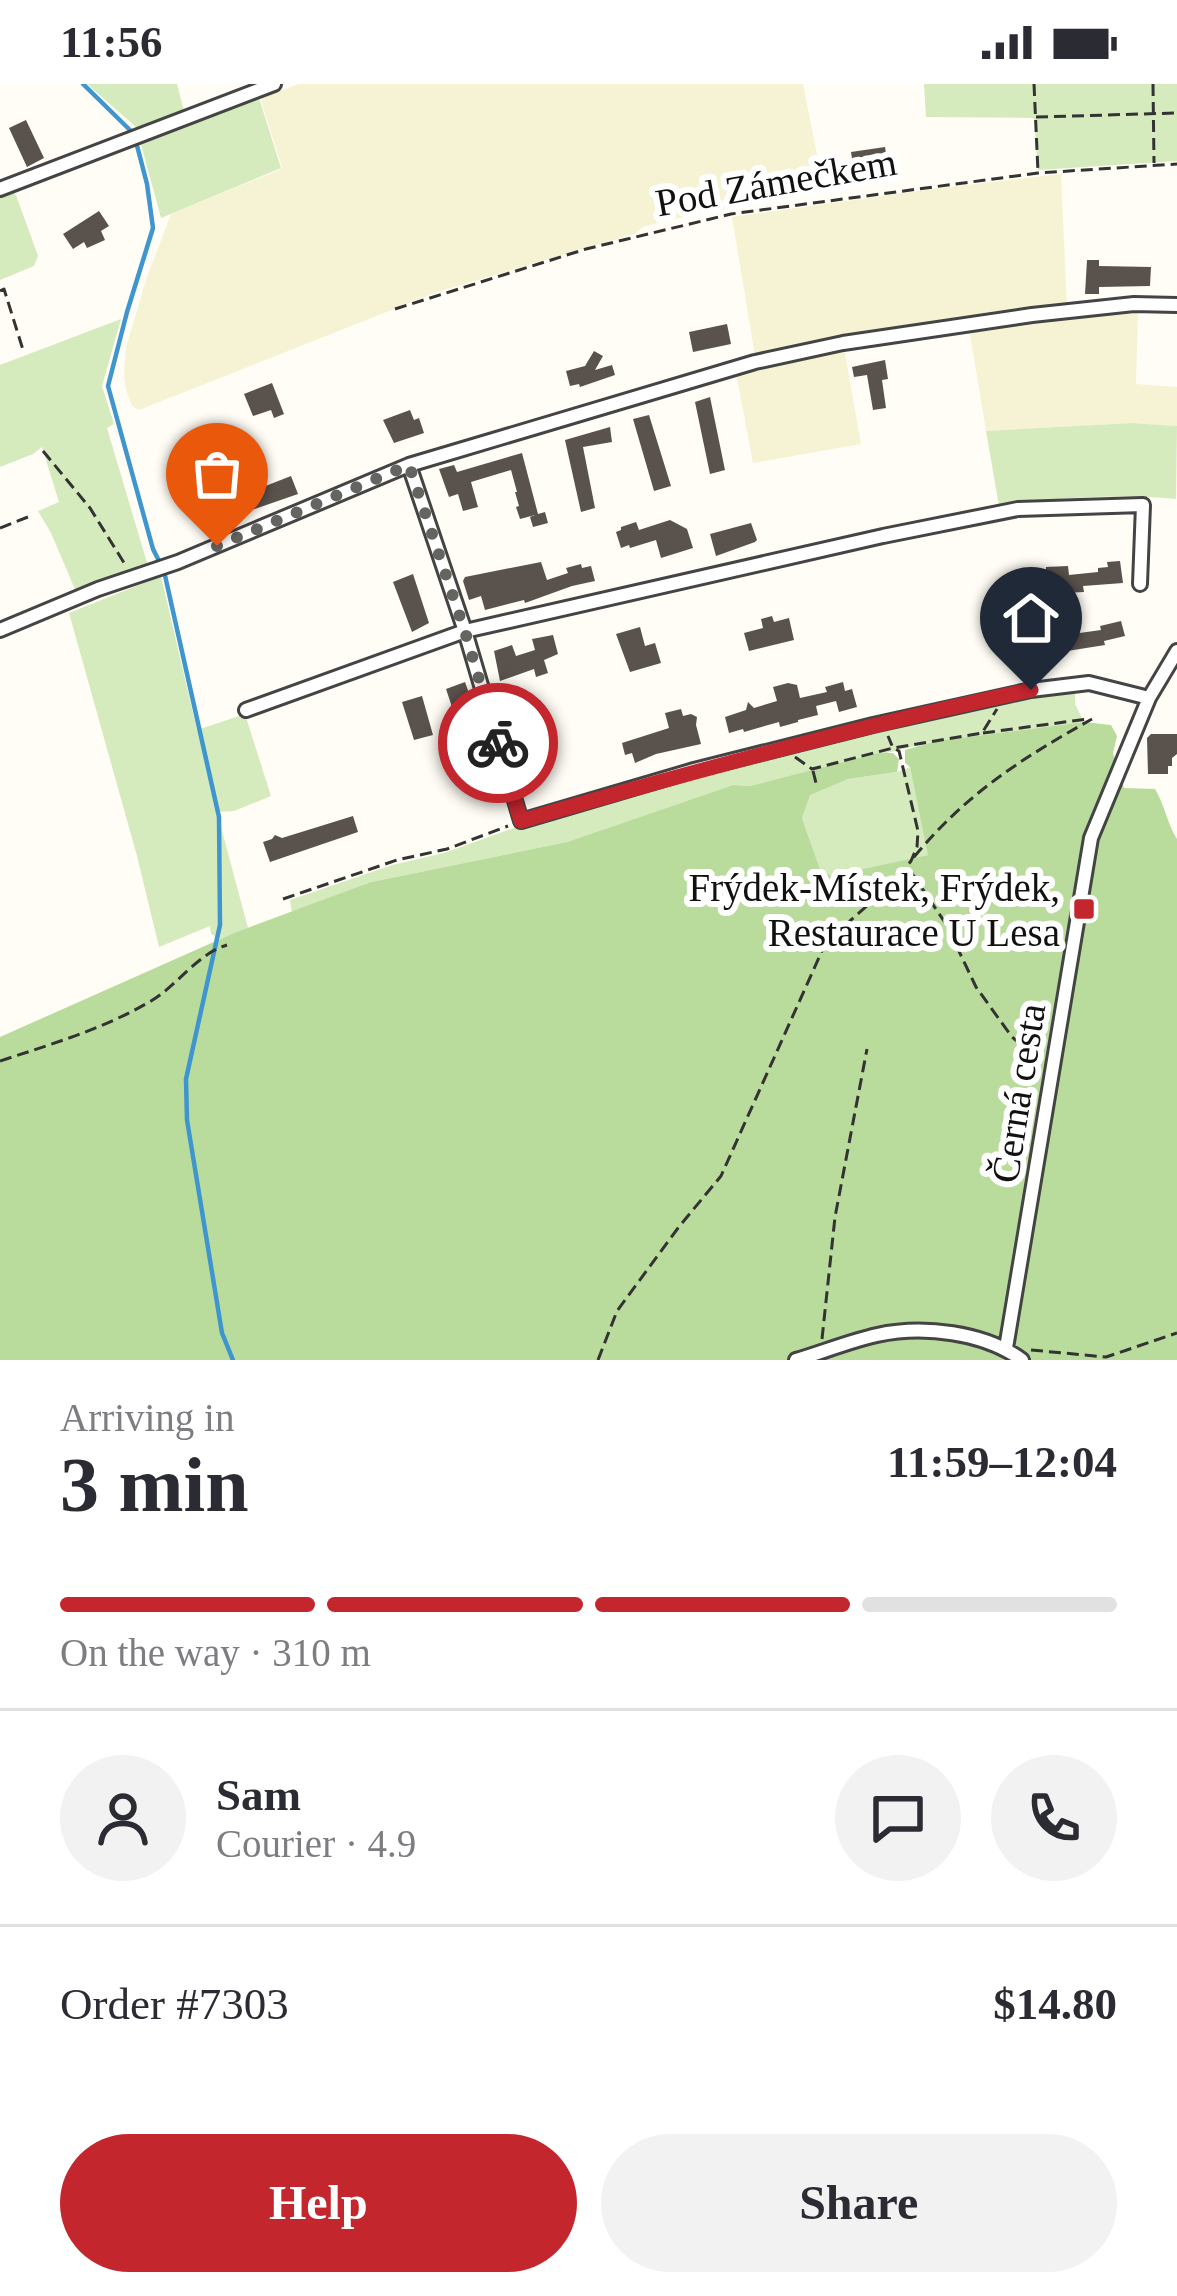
<!DOCTYPE html>
<html lang="en">
<head>
<meta charset="utf-8">
<style>
  body { margin:0; font-family:Georgia,serif; background:#f2f2f3; color:#2b2b33; height:100vh; display:flex; flex-direction:column; font-size:45px; white-space:nowrap }
  * { box-sizing:border-box; margin:0 }
  p { font-size:39px; color:#7c7c81 }
  .icon { flex:none; width:66px; height:66px; fill:none; stroke:currentColor; stroke-width:2; stroke-linecap:round; stroke-linejoin:round }
  .map { position:relative; height:1276px; overflow:hidden }
  .drawer { display:flex; flex-direction:column; background:#fff; flex:1 }
  .drawer>* { flex:none }
  .pin { position:absolute; display:grid; place-items:center; width:102px; height:102px; color:#fff; margin:-123px -51px; border-radius:50% 50% 50% 0; rotate:-45deg; box-shadow:0 0 12px #0007 }
  .pin .icon { rotate:45deg }
  .courier { position:absolute; display:grid; place-items:center; width:120px; height:120px; margin:-60px; border:9px solid #c4262e; border-radius:50%; background:#fff; color:#222; box-shadow:0 3px 15px #0007 }
  .headline em { font-style:normal; font-weight:600 }
  .headline div { display:flex; flex-direction:column-reverse }
  .headline { display:flex; align-items:center; justify-content:space-between; height:204px; padding:0 60px }
  h1 { font-size:78px; font-weight:600; line-height:90px }
  .bar { display:grid; grid-template-columns:repeat(4,1fr); gap:18px 12px; align-content:center; height:144px; padding:0 60px }
  .bar i { height:15px; border-radius:9px; background:#e1e1e2 }
  .bar .selected { background:#c4262e }
  .bar p { grid-column:span 4 }
  .line { display:flex; align-items:center; gap:30px; padding:0 60px; border-top:3px solid #e1e1e2 }
  .line div { flex:1 }
  .round { display:grid; place-items:center; flex:none; width:126px; height:126px; border-radius:63px; background:#f2f2f3 }
  .cta { display:flex; gap:24px; margin-top:auto; padding:24px 60px }
  .cta a { flex:1; height:138px; border-radius:72px; background:#c4262e; color:#fff; font-size:48px; font-weight:600; line-height:138px; text-align:center }
  .cta a+a { background:#f2f2f3; color:#2b2b33 }
  .status { display:flex; justify-content:space-between; align-items:center; height:84px; padding:0 60px; background:#fff; direction:ltr }
  .status svg { height:33px; fill:currentColor }
  .map>svg:first-child { display:block }
  .farmland { fill:#f6f3d4 }
  .green { fill:#d5ebbd }
  .forest { fill:#b9dc9c }
  .lines { fill:none; stroke-linecap:round; stroke-linejoin:round }
  .stream { stroke:#3f96cf; stroke-width:4.5 }
  .building { fill:#5a524d }
  .minor-casing { stroke:#444; stroke-width:18 }
  .path { stroke:#333; stroke-width:3; stroke-dasharray:12 6; stroke-linecap:butt }
  .minor { stroke:#fff; stroke-width:12 }
  .done { stroke:#646461; stroke-width:12; stroke-dasharray:0 21.6 }
  .route { stroke:#c4262e; stroke-width:15 }
  .poi-dot { fill:#c4262e; stroke:#fff; stroke-width:4.5 }
  .labels { text-anchor:middle; dominant-baseline:central; stroke-width:12; stroke-linejoin:round; paint-order:stroke }
  .street-label { font-size:39px; fill:#111; stroke:#fff }
  .poi-label { font-size:39px; fill:#111; stroke:#fff; text-anchor:end }
</style>
</head>
<body>
<div class="status"><b>11:56</b><svg viewBox="0 0 49 12"><path d="M0 12V9h3v3zM5 12V6h3v6zM10 12V3h3v9zM15 12V0h3v12zM26 1h20v11H26zM47 4h2v5h-2z"/></svg></div>
<div class="map">
<svg width="1177" height="1276" viewBox="0 0 1177 1276">
  <rect width="100%" height="100%" fill="#fffdf5"/>
  <!-- farmland -->
  <path class="farmland" d="M299 0H803L823 101 817 109 704 128 645 142 634 150 437 208 139 326 132 322 126 306 124 288 126 263 147 193 171 130 279 86 282 83 261 17 263 13Z
    M1061 90 1067 223 755 272 732 133 931 105Z
    M1138 226 1136 300 1177 303V342L1132 339 986 347 969 244Z
    M844 264 861 360 753 379 736 289Z"/>
  <!-- green -->
  <path class="green" d="M87 0H177L184 27 137 44Z
    M924 0H1177V77L1038 86 1034 34 926 33Z
    M258 11 281 84 161 134 139 53Z
    M10 106 16 111 38 172 34 182 0 196V110Z
    M121 235 102 302 114 340 107 344 148 482 77 510 51 449 38 427 59 418 42 363 33 370 0 383V281Z
    M1132 339 1177 342 1176 415C1118 410 1057 413 999 422L986 347Z
    M161 492 197 646 245 630 271 712 234 727 217 728 248 844 220 855 211 850 210 842 159 863 137 772 69 529Z
    M1075 606V620L1084 638 936 657 750 702 733 701 567 758 371 798 292 830 290 816 392 781 444 769 519 742 894 643Z
    M910 683 929 771 830 793 820 785 802 734 810 710 848 695 897 688Z"/>
  <!-- forest -->
  <path class="forest" d="M1084 638 1111 641 1117 652 1113 669 1124 704 1155 705C1165 721 1167 740 1177 755V1276H0V953L234 849 371 798 567 758 733 701 750 702 879 669H893L899 675 897 688 848 695 810 711 802 734 820 785 831 792 928 771 910 683 905 679V666L936 657Z"/>
  <g class="lines">
    <!-- stream -->
    <path class="stream" d="M83 0 134 50 147 100 153 144 127 228 108 302 153 465 164 487 219 733 220 841 186 995 187 1036 222 1249 233 1276"/>
  </g>
  <!-- building -->
  <path class="building" d="M26 36 44 74 27 83 9 44Z
    M885 63 889 88 867 92 866 85 854 87 851 68Z
    M99 127 109 142 101 147 105 156 87 164 84 158 73 165 63 150Z
    M1087 176H1099V182L1151 183 1150 202 1099 203V210H1085Z
    M727 240 731 260 693 268 689 248Z
    M594 267 603 272 595 286 612 281 615 291 580 303 579 300 570 302 566 287 585 282Z
    M885 276 888 295 882 296 886 324 873 326 867 291 854 293 852 283Z
    M272 299 284 330 274 334 271 326 253 332 244 310Z
    M710 313 725 386 710 390 695 318Z
    M410 326 414 336 419 334 424 349 394 359 383 336Z
    M649 331 671 402 654 407 633 335Z
    M610 343 612 358 583 363 595 424 581 428 565 356Z
    M522 369 538 430 545 428 548 439 533 443 530 433 535 431 520 435 516 423 519 422 515 408H517L511 386 471 398 478 423 463 427 458 410 449 413 439 385 454 381 457 388Z
    M291 392 298 410 234 432 228 418 239 414 237 409 249 404 250 408Z
    M670 436 687 445 693 464 661 474 656 456 630 464 629 461 621 464 616 448 621 446V443L636 438 639 446Z
    M751 439 757 456 755 458 716 472 710 450Z
    M1120 477 1123 499 1083 502 1084 508 1046 510V483L1068 482 1069 491 1098 488V484L1108 483 1107 478Z
    M541 478 547 496 568 489 566 484 581 480 582 484 591 482 595 497 572 502 525 519 524 516 485 526 481 512 469 516 463 497 465 493Z
    M413 490 429 539 412 548 393 498Z
    M772 532 774 538 789 534 794 556 749 567 744 549 763 544 761 535Z
    M1121 537 1125 552 1104 557 1105 561 1061 568 1058 552 1101 546 1100 542Z
    M640 543 645 562 655 559 661 579 630 588 616 550Z
    M553 551 558 570 544 576 548 589 536 593 534 585 500 597 494 567 512 561 516 572 535 566 532 555Z
    M465 598 478 635 458 641 446 605Z
    M843 598 845 607 852 605 857 623 839 628 836 617 816 622 818 631 798 636V638L780 643 779 638 744 648 743 645 729 649 725 633 746 626 748 618 754 624 777 617 773 603 788 599 797 601 800 614 827 608 825 603Z
    M422 612 433 651 414 656 402 618Z
    M681 625 683 632 691 630 697 633 696 641 701 660 656 670 635 679 632 669 625 671 622 659 669 644 665 629Z
    M1151 650H1177V670L1172 674V682H1168V690H1148L1147 654Z
    M353 732 358 748 270 778 263 758 272 755 275 751 282 754Z"/>
  <g class="lines">
    <defs>
      <path id="minor" d="M0 105 274 0
        M409 381 465 547 521 737 694 686 873 641 1031 606 1089 599 1149 614
        M0 546 98 505 178 478 409 381 755 278 843 259 1032 231 1134 220 1177 221
        M246 626 465 547 883 452 1018 425 1143 421 1140 500
        M1006 1264 1091 754 1149 614 1177 567
        M796 1276C823 1268 850 1257 877 1251 923 1241 984 1248 1022 1276"/>
    </defs>
    <!-- minor casing -->
    <use href="#minor" class="minor-casing"/>
    <!-- path -->
    <path class="path" d="M1034 0 1038 88
      M1153 0 1154 79
      M1036 33 1177 29
      M0 207 4 205 24 269
      M395 225 586 165 731 130 1038 89 1177 80
      M43 367 90 424 126 482
      M0 444 33 431
      M983 649 1087 635
      M795 673 812 685 893 664 982 649 997 625
      M813 687 817 703
      M914 773C967 709 1021 675 1092 635
      M909 785 946 840 976 903 1012 953 1041 978
      M283 815 397 776 447 765 508 742
      M0 977C52 960 103 945 151 917 178 901 197 870 227 861
      M822 1255 835 1133 867 965
      M1031 1266 1106 1273 1177 1249
      M598 1276 617 1227 678 1144 721 1092 826 858 894 798 911 777 917 763 918 747 899 667 893 664 888 652"/>
    <!-- minor -->
    <use href="#minor" class="minor"/>
  </g>
  <g class="lines">
    <!-- done -->
    <path class="done" d="M217 462 409 381 465 548 498 659"/>
    <!-- route -->
    <path class="route" d="M498 659 521 737C690 688 859 642 1031 606"/>
  </g>
  <!-- markers -->
  <rect class="poi-dot" x="1072" y="813" width="24" height="24" rx="6"/>
  <g class="labels">
    <!-- street labels -->
    <g class="street-label">
      <text transform="translate(776 98) rotate(-10)">Pod Zámečkem</text>
      <text transform="translate(1018 1009) rotate(-81)">Černá cesta</text>
    </g>
    <!-- poi labels -->
    <g class="poi-label">
      <text x="1060" y="803">Frýdek-Místek, Frýdek,<tspan x="1060" dy="45">Restaurace U Lesa</tspan></text>
    </g>
  </g>
</svg>
<div class="pin" style="left:217px;top:462px;background:#ea580c"><svg class="icon" aria-label="bag" viewBox="0 0 24 24"><path d="M5 8h14l-1 12H6zM9 8a3 3 0 0 1 6 0"/></svg></div>
<div class="pin" style="left:1031px;top:606px;background:#1f2937"><svg class="icon" aria-label="home" viewBox="0 0 24 24"><path d="M3 11l9-7 9 7M6 9v11h12V9"/></svg></div>
<div class="courier" style="left:498px;top:659px"><svg class="icon" aria-label="bike" viewBox="0 0 24 24"><circle cx="6" cy="16" r="4"/><circle cx="18" cy="16" r="4"/><path d="M6 16l4-8h5l3 8M10 8l3 8H6M13 5h3"/></svg></div>
</div>
<section class="drawer">
<div class="headline"><div><h1>3 min</h1><p>Arriving in</p></div><em>11:59–12:04</em></div>
<div class="bar"><i class="selected"></i><i class="selected"></i><i class="selected"></i><i></i><p>On the way · 310 m</p></div>
<div class="line" style="height:216px"><a class="round"><svg class="icon" aria-label="person" viewBox="0 0 24 24"><circle cx="12" cy="8" r="4"/><path d="M4 21q1-7 8-7t8 7"/></svg></a><div><b>Sam</b><p>Courier · 4.9</p></div><a class="round"><svg class="icon" aria-label="chat" viewBox="0 0 24 24"><path d="M4 5h16v11H9l-5 4z"/></svg></a><a class="round"><svg class="icon" aria-label="phone" viewBox="0 0 24 24"><path d="M5 4h4l2 5-3 2q2 4 5 5l2-3 5 2v4C11 20 4 13 5 4z"/></svg></a></div>
<div class="line" style="height:156px"><div>Order #7303</div><b>$14.80</b></div>
<div class="cta"><a>Help</a><a>Share</a></div>
</section>
</body>
</html>
